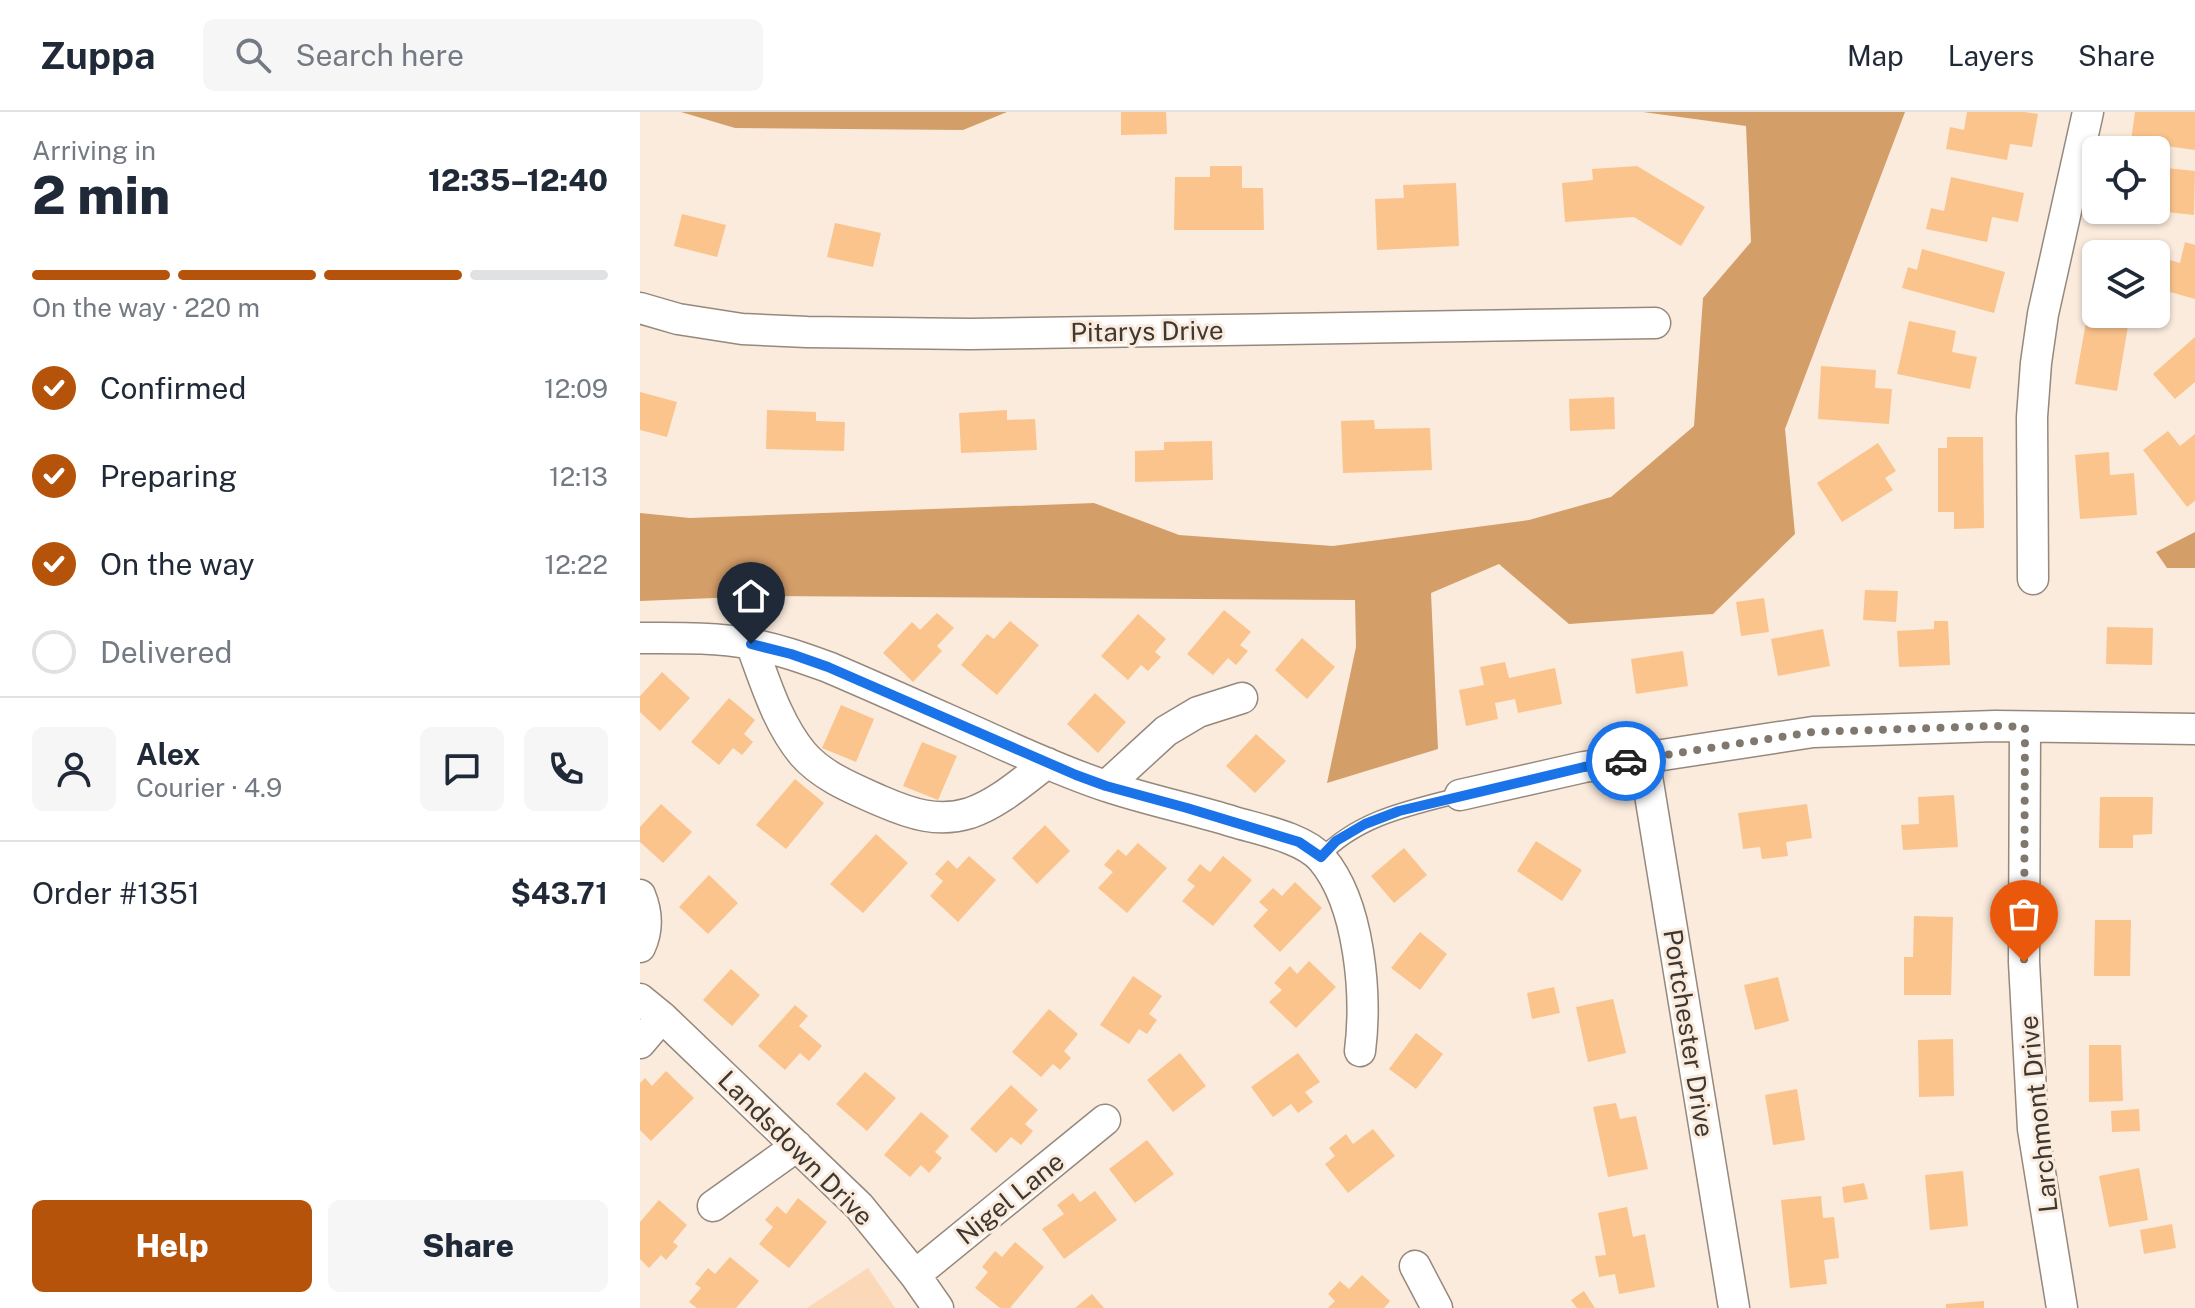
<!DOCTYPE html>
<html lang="en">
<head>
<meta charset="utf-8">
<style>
  body { margin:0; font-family:"Public Sans",sans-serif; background:#f6f6f7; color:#1f2937; height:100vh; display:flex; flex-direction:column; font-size:30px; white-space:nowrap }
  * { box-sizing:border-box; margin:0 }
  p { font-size:26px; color:#747a83 }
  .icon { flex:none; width:44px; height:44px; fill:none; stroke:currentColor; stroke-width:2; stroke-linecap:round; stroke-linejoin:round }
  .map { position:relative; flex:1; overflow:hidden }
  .sheet { display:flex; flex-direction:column; background:#fff; width:640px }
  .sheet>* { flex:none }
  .buttons { position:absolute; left:1442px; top:24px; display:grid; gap:16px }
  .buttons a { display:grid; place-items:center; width:88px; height:88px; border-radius:12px; background:#fff; box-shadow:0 2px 6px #0004; font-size:40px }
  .pin { position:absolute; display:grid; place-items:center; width:68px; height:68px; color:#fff; margin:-82px -34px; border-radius:50% 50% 50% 0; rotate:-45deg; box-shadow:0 0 8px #0007 }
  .pin .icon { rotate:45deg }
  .courier { position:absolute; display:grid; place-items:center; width:80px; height:80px; margin:-40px; border:6px solid #1a73e8; border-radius:50%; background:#fff; color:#222; box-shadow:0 2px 10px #0007 }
  .head em { font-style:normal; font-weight:800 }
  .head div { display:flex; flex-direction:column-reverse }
  .head { display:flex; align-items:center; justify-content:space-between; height:136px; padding:0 32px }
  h1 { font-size:52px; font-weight:800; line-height:60px }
  .bar { display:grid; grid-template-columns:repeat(4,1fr); gap:12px 8px; align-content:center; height:96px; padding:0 32px }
  .bar i { height:10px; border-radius:6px; background:#e0e1e3 }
  .bar .on { background:#b45309 }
  .bar p { grid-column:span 4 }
  .line { display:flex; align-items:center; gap:20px; padding:0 32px; border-top:2px solid #e0e1e3 }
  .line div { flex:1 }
  .round { display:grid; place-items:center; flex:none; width:84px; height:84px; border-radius:12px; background:#f6f6f7 }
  ol { padding:0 32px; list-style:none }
  li { display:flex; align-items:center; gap:24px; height:88px }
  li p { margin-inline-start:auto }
  li .icon { padding:8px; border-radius:50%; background:#b45309; color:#fff; stroke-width:4 }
  li:last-child { color:#747a83 }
  li i { width:44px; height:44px; border:4px solid #e0e1e3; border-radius:50% }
  .primary-button { display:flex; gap:16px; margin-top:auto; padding:16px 32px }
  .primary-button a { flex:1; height:92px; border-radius:12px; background:#b45309; color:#fff; font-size:32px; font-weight:800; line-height:92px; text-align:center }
  .primary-button a+a { background:#f6f6f7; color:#1f2937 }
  header { display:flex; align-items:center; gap:48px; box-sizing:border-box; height:112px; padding:0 40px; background:#fff; border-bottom:2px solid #e0e1e3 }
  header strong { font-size:38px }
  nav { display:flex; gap:44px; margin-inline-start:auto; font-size:28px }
  .search { width:560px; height:72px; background:#f6f6f7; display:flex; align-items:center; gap:20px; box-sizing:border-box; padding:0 28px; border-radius:12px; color:#747a83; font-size:30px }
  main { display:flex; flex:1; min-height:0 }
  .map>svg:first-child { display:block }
  .green { fill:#fbd8b7 }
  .forest { fill:#d49e69 }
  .building { fill:#fbc48d }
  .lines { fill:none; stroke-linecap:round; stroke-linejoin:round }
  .lane-casing { stroke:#96887c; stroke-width:17 }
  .street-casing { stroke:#96887c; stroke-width:33 }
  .lane { stroke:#fff; stroke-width:14 }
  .street { stroke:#fff; stroke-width:30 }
  .done { stroke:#80776e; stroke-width:8; stroke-dasharray:0 14.4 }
  .route { stroke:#1a73e8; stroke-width:10 }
  .labels { text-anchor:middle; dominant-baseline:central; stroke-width:6; stroke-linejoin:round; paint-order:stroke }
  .street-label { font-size:26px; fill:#3e3832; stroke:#faebdd }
</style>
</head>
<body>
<header>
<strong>Zuppa</strong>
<div class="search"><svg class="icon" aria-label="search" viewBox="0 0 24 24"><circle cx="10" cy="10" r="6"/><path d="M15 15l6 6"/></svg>Search here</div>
<nav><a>Map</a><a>Layers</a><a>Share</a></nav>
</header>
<main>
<section class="sheet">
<div class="head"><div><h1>2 min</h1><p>Arriving in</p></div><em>12:35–12:40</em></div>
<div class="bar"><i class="on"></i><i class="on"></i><i class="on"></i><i></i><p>On the way · 220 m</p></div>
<ol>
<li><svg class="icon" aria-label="check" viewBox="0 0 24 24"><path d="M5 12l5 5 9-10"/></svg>Confirmed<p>12:09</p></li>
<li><svg class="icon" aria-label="check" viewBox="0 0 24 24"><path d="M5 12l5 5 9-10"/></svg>Preparing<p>12:13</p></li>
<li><svg class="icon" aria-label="check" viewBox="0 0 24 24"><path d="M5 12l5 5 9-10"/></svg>On the way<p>12:22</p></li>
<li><i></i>Delivered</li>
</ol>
<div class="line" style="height:144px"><a class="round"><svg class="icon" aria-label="person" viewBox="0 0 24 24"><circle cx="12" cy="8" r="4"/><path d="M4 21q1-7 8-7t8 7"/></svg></a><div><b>Alex</b><p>Courier · 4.9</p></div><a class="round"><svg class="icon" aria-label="chat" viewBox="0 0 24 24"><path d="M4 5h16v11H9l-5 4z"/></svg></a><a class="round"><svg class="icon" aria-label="phone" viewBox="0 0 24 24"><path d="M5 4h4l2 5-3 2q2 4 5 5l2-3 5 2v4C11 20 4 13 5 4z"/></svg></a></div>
<div class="line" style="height:104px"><div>Order #1351</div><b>$43.71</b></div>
<div class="primary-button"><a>Help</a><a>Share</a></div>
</section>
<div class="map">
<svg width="1555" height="1196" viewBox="0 0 1555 1196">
  <rect width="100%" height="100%" fill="#faebdd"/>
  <!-- green -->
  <path class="green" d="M228 1156 255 1196H167Z"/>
  <!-- forest -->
  <path class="forest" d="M41 0H367L323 18 95 16Z
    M1003 0H1265L1145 317 1155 422 1073 502 929 512 859 452 791 481 798 637 687 671 716 535 715 488 125 484 0 489V401L50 406 454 391 539 423 693 434 889 408 971 385 1054 314 1063 186 1111 130 1106 14Z
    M1555 420V456H1527L1516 440Z"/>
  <!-- building -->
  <path class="building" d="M481 0H526L527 22 481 23Z
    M1327 0H1385L1398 2 1392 35 1370 32 1367 48 1306 37 1310 15 1324 18Z
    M1495 0H1555V38L1491 29Z
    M570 54H602V76H623L624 118H534L535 65H570Z
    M997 54 1065 95 1041 134 994 105 925 110 922 71 953 68 952 57Z
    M1516 55 1555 59 1554 103 1516 99Z
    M1311 65 1384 81 1378 110 1352 105 1347 130 1286 117 1291 96 1304 99Z
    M816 71 819 134 737 138 735 87 764 86 763 73Z
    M42 102 86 113 77 145 34 134Z
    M195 111 241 121 233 155 187 145Z
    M1545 130 1555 133V187L1516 176V144L1540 151Z
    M1282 137 1365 160 1354 201 1262 176 1268 155 1277 158Z
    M1451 182 1456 183V202H1490L1477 279 1435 272Z
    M1269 209 1316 219 1312 240 1337 245 1330 277 1257 262Z
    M1555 225V270L1535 287 1513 262Z
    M1181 254 1236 258 1235 276 1252 277 1249 312 1178 307Z
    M0 280 37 290 27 325 0 318Z
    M974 285 975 317 930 319 929 287Z
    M127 298 176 300V309L205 310 204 339 126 337Z
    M367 298V308L395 307 397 338 321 341 319 301Z
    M734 308 735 317 790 316 792 358 703 361 701 309Z
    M1528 319 1540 334 1555 322V389L1547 395 1503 338Z
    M1307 325H1343L1344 416 1314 417V400H1298V336H1307Z
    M572 329 573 368 495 370V339L524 338V330Z
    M1238 331 1256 359 1245 366 1253 378 1202 410 1177 371Z
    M1469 340 1470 363 1494 361 1497 403 1440 407 1435 343Z
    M1225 478 1258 479 1256 510 1223 508Z
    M1124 486 1129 520 1101 524 1096 490Z
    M584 498 611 520 600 533 608 539 596 553 588 546 573 563 547 542Z
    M297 501 314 516 297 534 302 539 273 570 243 541 272 510 280 518Z
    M498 502 526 527 515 540 521 545 508 559 501 553 488 568 461 544Z
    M370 509 399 533 357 583 321 553 347 522 354 527Z
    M1294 509H1308L1310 553 1259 555 1257 519 1294 517Z
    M1467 515 1513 516 1512 553 1466 552Z
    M1183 517 1190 554 1138 564 1131 527Z
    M662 526 695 555 667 587 635 558Z
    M1043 539 1048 574 996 582 991 547Z
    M865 550 869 566 915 556 922 592 878 601 875 587 855 591 858 607 826 614 819 578 844 573 840 555Z
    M22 560 50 586 20 619 0 600V584Z
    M455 581 486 610 458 641 427 612Z
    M89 586 115 608 104 622 113 630 102 643 93 636 79 653 51 630Z
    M201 593 234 607 216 650 182 636Z
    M616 622 646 649 615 681 586 654Z
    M282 630 317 644 298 688 263 674Z
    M155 667 184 691 146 737 116 713Z
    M1314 683 1318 735 1263 738 1261 713 1279 712 1278 685Z
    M1460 685H1513L1512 722 1493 723V736H1459Z
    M21 692 52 720 23 751 0 730V715Z
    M1167 692 1172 726 1146 730 1148 744 1122 747 1120 735 1103 737 1098 701Z
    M405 713 430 739 397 772 372 746Z
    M236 722 268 751 223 801 190 772Z
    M896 729 942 758 922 789 877 759Z
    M498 731 527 756 487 801 458 776 473 760 464 753 478 737 486 744Z
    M764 736 787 763 754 791 731 764Z
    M329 744 356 768 318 810 290 784 303 769 295 762 308 748 317 757Z
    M583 744 612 768 573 814 542 789 555 774 547 768 560 752 570 760Z
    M69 763 98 791 68 822 39 795Z
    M655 770 682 796 640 840 613 814 628 798 619 790 633 776 642 784Z
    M1274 804 1313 805 1311 883H1264V845H1273Z
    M1455 808H1491L1490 864H1454Z
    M780 820 807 842 780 878 751 856Z
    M669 849 696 875 656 916 629 890 642 878 634 871 650 854 657 862Z
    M91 857 120 883 92 914 63 888Z
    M493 864 522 884 509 902 517 908 507 922 499 917 489 932 460 913Z
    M1138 865 1149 909 1115 918 1104 873Z
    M914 875 920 901 892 907 887 881Z
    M973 887 986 941 948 950 936 895Z
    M155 893 168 904 159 914 182 934 169 949 160 941 145 958 118 934Z
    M409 897 438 922 424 939 431 946 420 958 413 952 401 965 372 940Z
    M776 921 803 942 776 977 749 957Z
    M1313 927 1314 984 1279 985 1278 928Z
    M1449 933H1481L1483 989 1449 990Z
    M540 941 566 974 533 1000 507 968Z
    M658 941 680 970 665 980 673 990 658 1001 651 992 633 1005 611 975Z
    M26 959 54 986 11 1029 0 1018V971L5 966 12 974Z
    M225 960 256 986 227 1019 196 992Z
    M371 973 398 998 385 1012 393 1019 381 1033 371 1025 356 1041 330 1017Z
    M1157 977 1165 1028 1133 1033 1125 983Z
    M976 991 980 1007 996 1004 1008 1057 968 1065 953 995Z
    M1499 997 1500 1019 1472 1020 1471 999Z
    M281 1000 309 1024 295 1040 302 1046 289 1061 281 1053 270 1065 244 1043Z
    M733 1017 755 1044 708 1081 685 1052 695 1044 689 1036 706 1022 713 1032Z
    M507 1028 534 1062 495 1091 469 1057Z
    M1499 1056 1508 1108 1469 1115 1459 1064Z
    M1323 1059 1328 1114 1290 1118 1285 1063Z
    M1224 1071 1228 1087 1204 1091 1202 1075Z
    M455 1079 477 1108 424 1147 402 1117 424 1102 417 1093 433 1081 440 1090Z
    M1181 1084 1183 1106 1194 1105 1199 1146 1184 1148 1187 1172 1150 1176 1141 1088Z
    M158 1086 187 1110 149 1156 119 1132 133 1115 125 1108 137 1094 146 1102Z
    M19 1088 47 1113 33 1130 38 1134 26 1148 21 1143 9 1156 0 1147V1110Z
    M987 1095 993 1125 1005 1122 1015 1175 979 1182 975 1162 959 1165 955 1144 966 1143 958 1101Z
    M1532 1112 1536 1136 1504 1142 1500 1118Z
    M375 1130 404 1155 370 1196H360L335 1176 348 1160 342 1155 355 1139 362 1145Z
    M90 1145 119 1169 96 1196H57L49 1190 61 1176 55 1172 68 1156 75 1162Z
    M722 1163 750 1189 744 1196H688L695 1189 688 1182 700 1169 709 1177Z
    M944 1179 955 1196H937L931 1188Z
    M452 1182 464 1196H435Z
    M1344 1189V1196H1306V1192Z"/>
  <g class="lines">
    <defs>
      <path id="lane" d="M681 745C718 706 769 696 820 683"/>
      <path id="street" d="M0 196 38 207 102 217 167 220 330 222 1015 211
        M1393 467 1392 305 1396 251 1403 202 1448 0
        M0 526C37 526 75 525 111 532 138 537 163 546 188 555 242 578 295 602 349 626 387 643 426 661 466 674 508 688 552 697 594 710 621 718 664 726 682 747 720 792 727 883 720 939
        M111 532C125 569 137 611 163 642 183 665 214 677 241 689 271 702 298 711 330 701 359 691 383 669 407 651
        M1385 615 1384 850 1393 1017 1422 1196
        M1004 646 1094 1196
        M466 674 526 619 558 600 602 586
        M820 683 944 655 1173 620 1355 614 1555 617
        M0 783C7 800 8 818 0 835
        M0 887 22 905 219 1094 275 1163 298 1196
        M0 931 22 905
        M73 1094 157 1034
        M775 1154 797 1196
        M275 1163 465 1008"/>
    </defs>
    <!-- lane casing -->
    <use href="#lane" class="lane-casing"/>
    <!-- street casing -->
    <use href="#street" class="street-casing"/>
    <!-- lane -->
    <use href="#lane" class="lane"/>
    <!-- street -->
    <use href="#street" class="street"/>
  </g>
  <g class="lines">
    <!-- done -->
    <path class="done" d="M986 649 1173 620 1355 614 1385 615 1384 850"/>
    <!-- route -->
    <path class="route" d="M111 532 151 542 188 555 436 663 466 674 547 696 659 730 681 745 696 729 725 712 759 699 944 655 986 649"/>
  </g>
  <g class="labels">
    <!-- street labels -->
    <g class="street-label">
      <text transform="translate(507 219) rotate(-1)">Pitarys Drive</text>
      <text transform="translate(1049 921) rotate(81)">Portchester Drive</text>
      <text transform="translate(1398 1002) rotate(-96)">Larchmont Drive</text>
      <text transform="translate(156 1036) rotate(45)">Landsdown Drive</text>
      <text transform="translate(370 1086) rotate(-39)">Nigel Lane</text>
    </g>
  </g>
</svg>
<div class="buttons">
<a><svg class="icon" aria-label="locate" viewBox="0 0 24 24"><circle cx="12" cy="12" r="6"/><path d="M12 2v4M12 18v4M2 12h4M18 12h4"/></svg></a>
<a><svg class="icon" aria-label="layers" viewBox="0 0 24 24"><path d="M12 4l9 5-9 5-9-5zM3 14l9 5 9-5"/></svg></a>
</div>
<div class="pin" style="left:1384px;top:850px;background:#ea580c"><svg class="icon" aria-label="bag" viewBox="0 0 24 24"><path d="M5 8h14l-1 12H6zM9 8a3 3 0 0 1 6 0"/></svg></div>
<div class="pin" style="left:111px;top:532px;background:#1f2937"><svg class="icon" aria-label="home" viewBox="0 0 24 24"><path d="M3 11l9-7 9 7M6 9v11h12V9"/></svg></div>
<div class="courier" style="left:986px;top:649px"><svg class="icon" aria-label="car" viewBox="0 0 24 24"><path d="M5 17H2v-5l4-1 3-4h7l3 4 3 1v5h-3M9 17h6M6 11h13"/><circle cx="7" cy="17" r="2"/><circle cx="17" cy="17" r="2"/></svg></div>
</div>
</main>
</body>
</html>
